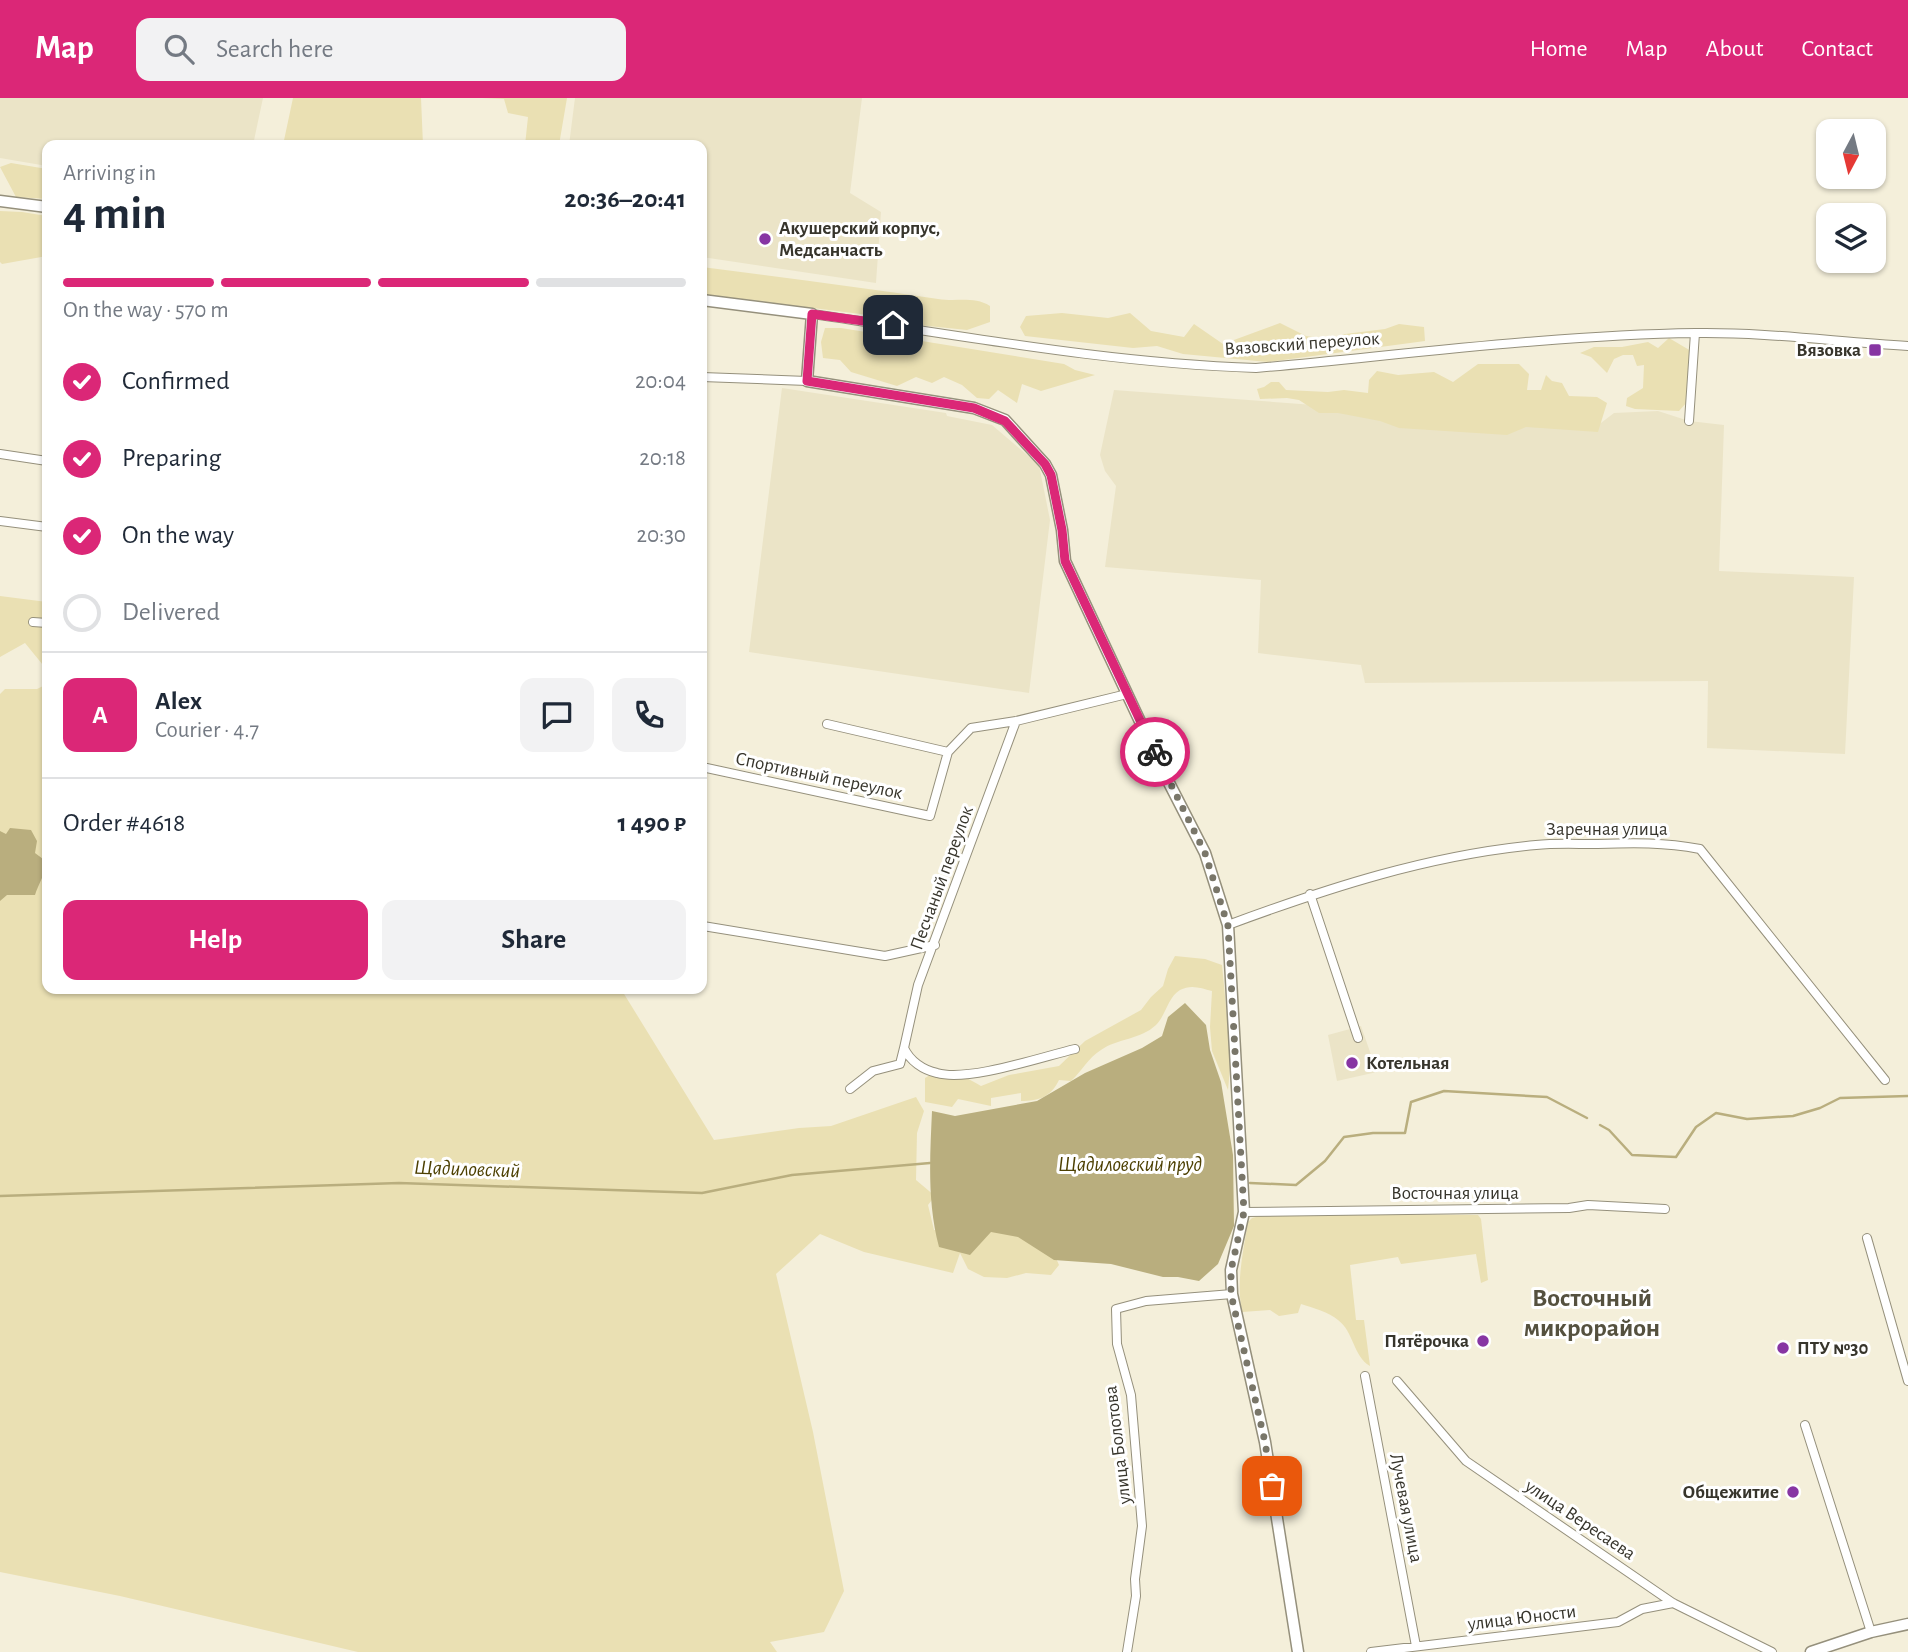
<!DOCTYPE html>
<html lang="en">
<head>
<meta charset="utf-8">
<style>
  body { margin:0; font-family:"Alegreya Sans",sans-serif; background:#f2f2f3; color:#1f2937; height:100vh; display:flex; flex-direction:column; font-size:26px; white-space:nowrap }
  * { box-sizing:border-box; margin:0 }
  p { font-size:23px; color:#747a83 }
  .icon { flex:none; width:38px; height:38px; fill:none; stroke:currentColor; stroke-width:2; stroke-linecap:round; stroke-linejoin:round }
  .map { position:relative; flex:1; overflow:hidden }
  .drawer { position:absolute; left:42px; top:42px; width:665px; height:854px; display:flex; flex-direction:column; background:#fff; border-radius:14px; box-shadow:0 2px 5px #0004 }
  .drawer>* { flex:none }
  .needle { width:46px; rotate:187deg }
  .buttons { position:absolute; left:1816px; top:21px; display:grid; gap:14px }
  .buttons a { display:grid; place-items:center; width:70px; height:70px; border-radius:14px; background:#fff; box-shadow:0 2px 5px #0004; font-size:35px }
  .pin { position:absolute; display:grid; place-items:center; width:60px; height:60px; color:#fff; margin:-30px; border-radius:14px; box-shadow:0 4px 10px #0006 }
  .courier { position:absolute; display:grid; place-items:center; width:70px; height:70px; margin:-35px; border:5px solid #db2777; border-radius:50%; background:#fff; color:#222; box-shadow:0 2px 9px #0007 }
  .summary em { font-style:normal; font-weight:600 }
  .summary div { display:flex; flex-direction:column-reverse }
  .summary { display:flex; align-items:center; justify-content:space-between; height:119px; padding:0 21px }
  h1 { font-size:46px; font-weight:600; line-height:52px }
  .bar { display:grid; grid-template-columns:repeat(4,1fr); gap:10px 7px; align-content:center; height:84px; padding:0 21px }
  .bar i { height:9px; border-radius:5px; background:#e0e1e3 }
  .bar .active { background:#db2777 }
  .bar p { grid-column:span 4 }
  .line { display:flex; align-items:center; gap:18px; padding:0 21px; border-top:2px solid #e0e1e3 }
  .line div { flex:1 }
  .round { display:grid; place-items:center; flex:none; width:74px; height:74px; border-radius:14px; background:#f2f2f3 }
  ol { padding:0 21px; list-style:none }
  li { display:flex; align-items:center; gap:21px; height:77px }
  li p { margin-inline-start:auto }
  li .icon { padding:7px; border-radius:50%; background:#db2777; color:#fff; stroke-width:4 }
  li:last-child { color:#747a83 }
  li i { width:38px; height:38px; border:4px solid #e0e1e3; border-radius:50% }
  .button { display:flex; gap:14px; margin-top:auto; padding:14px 21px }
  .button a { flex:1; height:80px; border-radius:14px; background:#db2777; color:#fff; font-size:28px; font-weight:600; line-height:80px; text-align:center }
  .button a+a { background:#f2f2f3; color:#1f2937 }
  header { display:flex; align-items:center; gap:42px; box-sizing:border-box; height:98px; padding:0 35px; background:#db2777; color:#fff }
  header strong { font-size:33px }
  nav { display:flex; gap:38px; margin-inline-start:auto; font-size:24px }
  .search { width:490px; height:63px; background:#f2f2f3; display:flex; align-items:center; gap:18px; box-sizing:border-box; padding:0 24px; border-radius:14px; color:#747a83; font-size:26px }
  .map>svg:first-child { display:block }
  .built { fill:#ebe4c7 }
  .green { fill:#eae0b3 }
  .water { fill:#b9ae7e }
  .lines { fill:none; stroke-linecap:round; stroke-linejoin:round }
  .stream { stroke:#b9ae7e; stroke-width:2.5 }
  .street-casing { stroke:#95907c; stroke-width:10 }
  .secondary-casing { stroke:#95907c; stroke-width:13 }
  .street { stroke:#fff; stroke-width:8 }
  .secondary { stroke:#fff; stroke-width:10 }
  .done { stroke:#797669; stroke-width:7; stroke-dasharray:0 12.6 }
  .route { stroke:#db2777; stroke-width:9 }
  .poi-dot { fill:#8735a3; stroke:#fff; stroke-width:2.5 }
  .labels { text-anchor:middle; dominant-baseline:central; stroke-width:6; stroke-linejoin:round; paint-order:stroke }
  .poi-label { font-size:19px; font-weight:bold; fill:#37352c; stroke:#fff; text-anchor:start }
  .street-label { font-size:19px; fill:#37352c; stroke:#fff }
  .water-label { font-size:21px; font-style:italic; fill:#4d4002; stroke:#fff }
  .district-label { font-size:26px; font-weight:bold; fill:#55513f; stroke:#fff }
</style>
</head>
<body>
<header>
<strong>Map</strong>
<div class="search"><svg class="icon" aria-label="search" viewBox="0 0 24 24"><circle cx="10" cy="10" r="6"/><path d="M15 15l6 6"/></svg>Search here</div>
<nav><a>Home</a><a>Map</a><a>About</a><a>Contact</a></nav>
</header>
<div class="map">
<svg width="1908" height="1554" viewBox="0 0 1908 1554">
  <rect width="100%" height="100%" fill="#f4efda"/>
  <!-- built -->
  <path class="built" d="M0 0H263L253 47H47V68L0 60Z
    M575 0H862L850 95 881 114 876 185 702 159V47H569Z
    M782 290 946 315 947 318 992 327 1039 367 1050 422 1029 595 749 554Z
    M1114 292 1597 328 1614 315 1658 313 1689 323 1724 327 1719 473 1854 479 1845 656 1707 650 1708 583 1365 585 1361 567 1258 555 1261 482 1105 469 1116 388 1105 373 1100 357Z
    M1361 928 1377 974 1337 983 1328 937Z"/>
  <!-- green -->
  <path class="green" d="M293 0H421L423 47H283Z
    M482 0H567L559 47H525L528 19 508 15 504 1Z
    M11 65 47 71V101L16 99 0 69Z
    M0 113 22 114 47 118V158L2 166 0 164Z
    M702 169C781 179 859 189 938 201 957 204 974 198 990 208V224L967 232 880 223 868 217 702 196Z
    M1062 215 1108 220 1130 215 1151 233 1184 239 1194 226 1223 246 1280 225 1306 238 1331 242 1345 236 1385 231 1399 226 1424 229 1425 243 1268 264 1183 256 1157 248 1133 250 1025 238 1020 229 1026 218Z
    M825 230H841L1064 266 1075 272 1095 277 1041 293 1022 286 1017 305 998 292 989 301 977 300 962 287 944 279 932 285 916 279 897 288 851 274 840 262 823 260 821 244Z
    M1669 240 1691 253 1687 304 1679 313 1635 311 1626 308 1627 300 1643 290 1644 267 1637 268 1633 257H1623L1614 261 1607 275 1591 259 1580 255 1594 249H1622L1648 244 1658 250Z
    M1478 266H1519L1529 276 1527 292H1541L1546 277 1552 283 1562 285 1569 298 1597 299 1607 305 1598 334 1526 329 1507 337 1399 330 1380 323 1338 315H1319L1299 302 1287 300 1260 301 1257 291 1264 289 1271 284H1279L1286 292 1328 294 1344 292 1368 295 1369 282 1377 273 1398 277 1434 274 1453 284Z
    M0 498 47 504V572L25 545 0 559Z
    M47 586V891H621L714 1042 799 1030 831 1028 916 999 924 1013 917 1035 916 1082 935 1098 928 1107 934 1132 976 1129 1049 1144 1059 1167 1051 1177 1026 1175 1007 1180 984 1179 968 1171 960 1155 953 1175 864 1154 820 1136 776 1176 813 1334 844 1493 824 1534 770 1544 777 1554H358L120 1498 0 1474V596L5 591H37Z
    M1175 858 1205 861 1222 867 1231 960 1228 992 1212 953 1210 929 1212 893C1201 890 1191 886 1180 892 1168 899 1166 917 1156 927 1140 942 1118 940 1101 952 1088 960 1082 973 1071 983L1059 982C1051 999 1039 1003 1021 1003V995L991 1000V1008L958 1001 952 1009 925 1004V980C945 966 962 977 981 988L1009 977 1059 968 1085 943 1141 912 1151 899 1163 888 1168 871Z
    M1326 1116 1478 1117 1481 1121 1488 1182 1481 1185 1476 1156 1401 1166 1398 1159 1350 1167 1356 1222H1364L1370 1268C1353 1258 1354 1234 1338 1222 1329 1214 1313 1210 1301 1206L1298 1215 1279 1218 1270 1212 1242 1214C1236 1183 1243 1155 1248 1124L1252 1120 1260 1118Z"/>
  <!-- water -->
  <path class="water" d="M10 730 31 732 37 743 35 755 47 764C47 772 38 787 35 797H7L0 803V733L6 736Z
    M1185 905 1206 927 1210 952 1221 984 1233 1057 1234 1128 1218 1166 1199 1183 1178 1179H1163L1111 1166 1054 1162 1018 1139 991 1134 970 1157 939 1149C927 1104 930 1059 932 1013L955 1018 1037 1003 1085 975 1142 950 1162 938 1168 919Z"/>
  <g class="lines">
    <!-- stream -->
    <path class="stream" d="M1600 1027 1609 1032 1632 1057 1676 1059 1696 1029 1716 1015 1747 1021 1793 1018 1820 1010 1840 1000 1908 998
      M1250 1085 1296 1087 1325 1063 1344 1039 1373 1035H1405L1411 1004 1444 993 1547 999 1587 1020
      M0 1098 399 1085 702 1095 792 1077 930 1065"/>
    <defs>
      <path id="street" d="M812 216C959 237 1107 265 1256 270 1401 257 1551 237 1696 235 1767 234 1837 244 1908 248
        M702 279 807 283
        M1689 323 1695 235
        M0 356 47 363
        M0 423 47 429
        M33 524 47 525
        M827 626 948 654
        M702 669 930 718 948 654 971 630 1016 623 1127 596
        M1310 796 1358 940
        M1228 827C1328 790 1429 757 1536 747 1555 745 1575 746 1594 746 1633 745 1662 744 1700 751L1885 982
        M703 828 885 858 935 847
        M904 950 918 887 1016 623
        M850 991 873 973 900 966 904 950C910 963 923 972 937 975 969 984 1041 959 1075 951
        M1244 1114 1569 1110 1588 1107 1665 1111
        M1867 1140 1908 1283
        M1365 1278 1416 1548
        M1397 1283 1466 1363 1673 1505 1772 1554
        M1805 1327 1871 1534
        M1127 1554 1136 1498 1135 1481 1142 1428 1131 1297 1117 1246 1116 1211 1146 1203 1232 1196
        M1371 1554 1618 1524 1642 1511 1673 1505"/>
      <path id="secondary" d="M0 103 47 109
        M702 202 812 216 807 283 974 310 1005 322 1045 366 1051 377 1062 432 1065 463 1166 679 1205 755 1228 827 1244 1114 1231 1172 1232 1196 1265 1344 1298 1554
        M1811 1554 1871 1534 1908 1526"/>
    </defs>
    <!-- street casing -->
    <use href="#street" class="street-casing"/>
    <!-- secondary casing -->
    <use href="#secondary" class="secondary-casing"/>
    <!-- street -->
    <use href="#street" class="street"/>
    <!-- secondary -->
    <use href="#secondary" class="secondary"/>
  </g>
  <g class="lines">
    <!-- done -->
    <path class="done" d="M1155 654 1205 755 1228 828 1244 1114 1231 1172V1196L1265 1344 1272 1388"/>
    <!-- route -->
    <path class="route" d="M893 227 812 216 807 283 974 310 1005 323 1045 366 1051 377 1062 432 1065 463 1155 654"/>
  </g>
  <!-- markers -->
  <g class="poi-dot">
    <circle cx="765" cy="141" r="7"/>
    <rect x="1868" y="245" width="14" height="14" rx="3.5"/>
    <circle cx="1352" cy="965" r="7"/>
    <circle cx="1483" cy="1243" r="7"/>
    <circle cx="1783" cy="1250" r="7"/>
    <circle cx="1793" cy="1394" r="7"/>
  </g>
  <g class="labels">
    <!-- poi labels -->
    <g class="poi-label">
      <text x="779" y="130">Акушерский корпус,<tspan x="779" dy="22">Медсанчасть</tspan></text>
      <text x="1861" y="252" text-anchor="end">Вязовка</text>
      <text x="1366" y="965">Котельная</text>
      <text x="1469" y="1243" text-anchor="end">Пятёрочка</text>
      <text x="1797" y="1250">ПТУ №30</text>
      <text x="1779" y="1394" text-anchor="end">Общежитие</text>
    </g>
    <!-- street labels -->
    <g class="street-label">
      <text transform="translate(1302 246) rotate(-4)">Вязовский переулок</text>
      <text transform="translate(819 678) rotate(12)">Спортивный переулок</text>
      <text x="1607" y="731">Заречная улица</text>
      <text transform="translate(942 780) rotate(-70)">Песчаный переулок</text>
      <text x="1455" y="1095">Восточная улица</text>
      <text transform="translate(1118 1347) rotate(-97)">улица Болотова</text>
      <text transform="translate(1406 1410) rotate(79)">Лучевая улица</text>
      <text transform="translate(1580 1422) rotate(34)">улица Вересаева</text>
      <text transform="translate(1522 1520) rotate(-7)">улица Юности</text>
    </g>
    <!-- water labels -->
    <g class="water-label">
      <text x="1130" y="1066">Щадиловский пруд</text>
      <text transform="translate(467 1071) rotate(2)">Щадиловский</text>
    </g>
    <!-- district labels -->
    <g class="district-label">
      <text x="1592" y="1200">Восточный<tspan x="1592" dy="30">микрорайон</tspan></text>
    </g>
  </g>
</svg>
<div class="buttons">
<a><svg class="needle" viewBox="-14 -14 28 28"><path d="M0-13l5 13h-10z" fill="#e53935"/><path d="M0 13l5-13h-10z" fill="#747a83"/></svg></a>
<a><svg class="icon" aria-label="layers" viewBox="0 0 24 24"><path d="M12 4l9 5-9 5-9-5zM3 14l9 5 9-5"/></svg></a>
</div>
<div class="pin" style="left:1272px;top:1388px;background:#ea580c"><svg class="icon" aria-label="bag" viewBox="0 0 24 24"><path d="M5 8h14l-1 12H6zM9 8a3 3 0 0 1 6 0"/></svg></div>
<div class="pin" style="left:893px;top:227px;background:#1f2937"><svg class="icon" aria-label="home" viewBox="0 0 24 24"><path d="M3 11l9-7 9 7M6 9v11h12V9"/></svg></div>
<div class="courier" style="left:1155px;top:654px"><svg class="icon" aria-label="bike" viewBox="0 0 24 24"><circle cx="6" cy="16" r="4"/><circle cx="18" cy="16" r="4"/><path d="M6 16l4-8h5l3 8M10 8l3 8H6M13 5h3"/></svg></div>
<section class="drawer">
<div class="summary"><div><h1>4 min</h1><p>Arriving in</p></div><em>20:36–20:41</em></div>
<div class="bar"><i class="active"></i><i class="active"></i><i class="active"></i><i></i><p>On the way · 570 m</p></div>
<ol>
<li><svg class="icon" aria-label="check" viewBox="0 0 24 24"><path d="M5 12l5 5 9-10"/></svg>Confirmed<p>20:04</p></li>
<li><svg class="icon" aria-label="check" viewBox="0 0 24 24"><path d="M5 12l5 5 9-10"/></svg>Preparing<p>20:18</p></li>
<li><svg class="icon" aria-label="check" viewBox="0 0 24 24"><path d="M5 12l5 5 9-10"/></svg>On the way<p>20:30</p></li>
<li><i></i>Delivered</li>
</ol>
<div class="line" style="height:126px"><b class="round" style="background:#db2777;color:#fff">A</b><div><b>Alex</b><p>Courier · 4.7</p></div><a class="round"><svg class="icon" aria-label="chat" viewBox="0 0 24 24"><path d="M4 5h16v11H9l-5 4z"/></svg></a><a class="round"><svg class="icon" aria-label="phone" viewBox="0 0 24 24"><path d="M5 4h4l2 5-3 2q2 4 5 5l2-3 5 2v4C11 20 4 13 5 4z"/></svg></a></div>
<div class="line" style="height:91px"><div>Order #4618</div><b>1 490 ₽</b></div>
<div class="button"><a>Help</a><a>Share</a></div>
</section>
</div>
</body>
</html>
